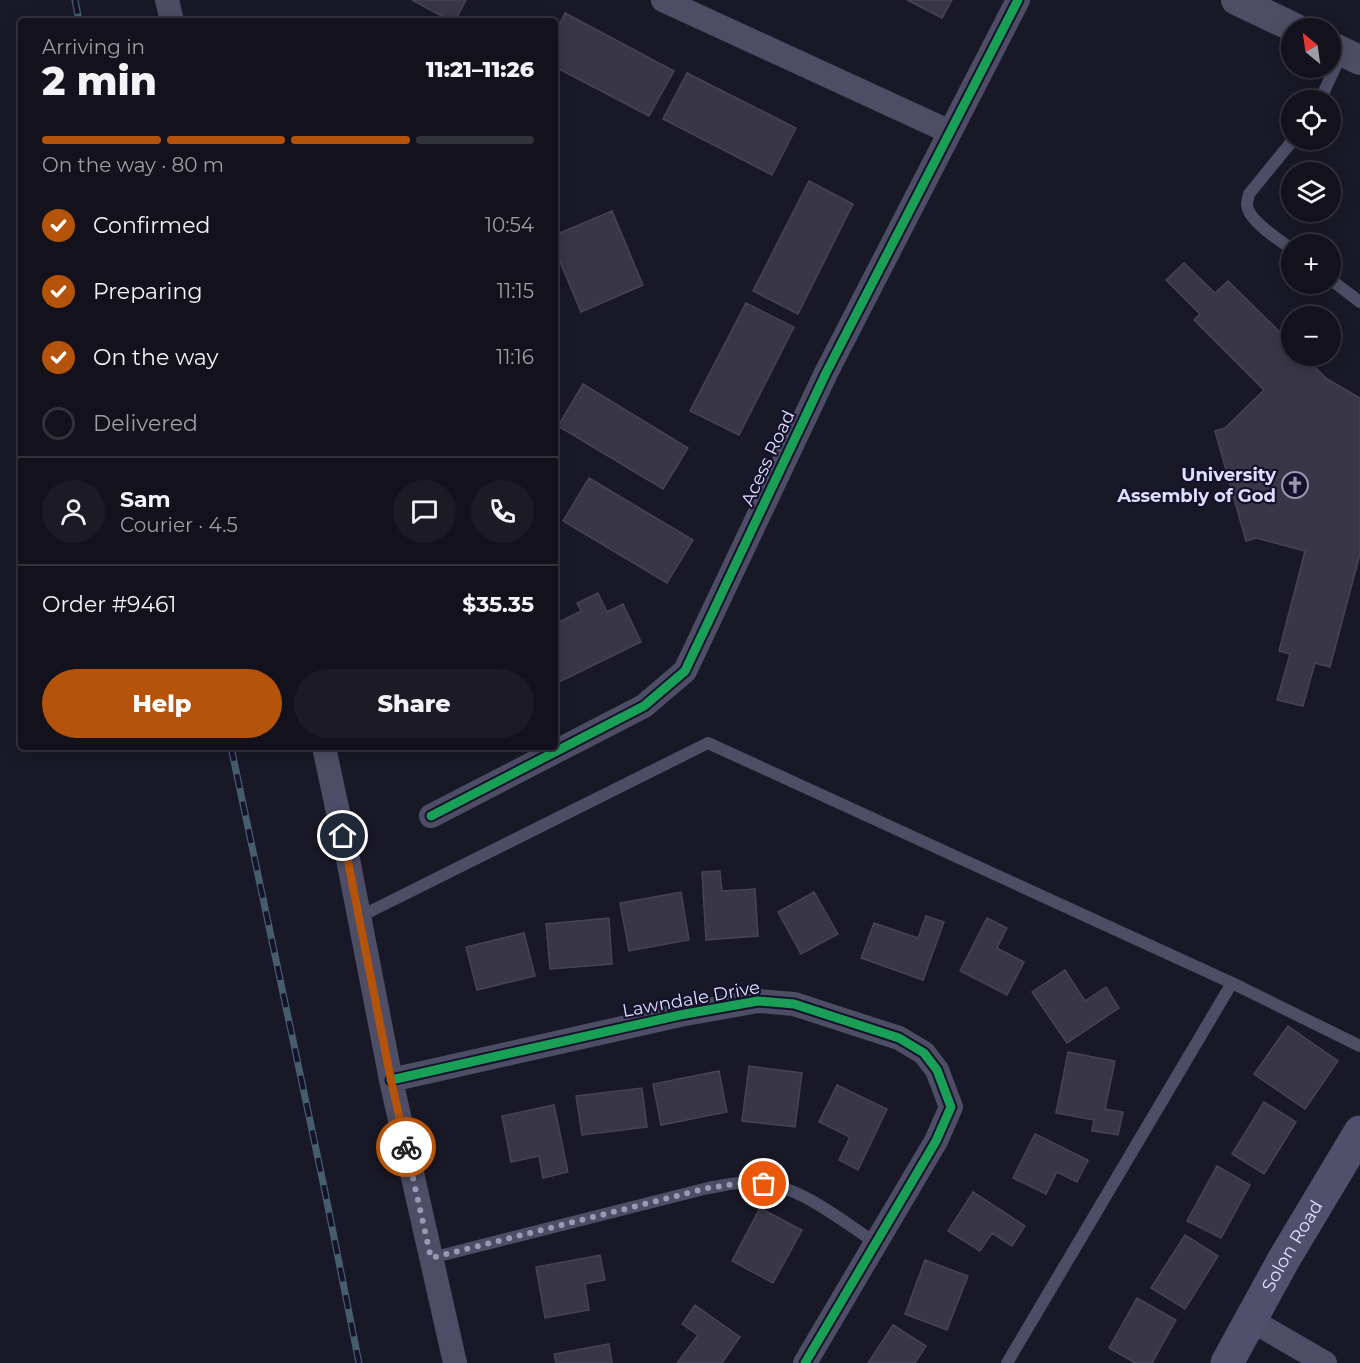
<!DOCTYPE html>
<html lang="en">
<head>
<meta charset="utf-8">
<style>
  body { margin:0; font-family:Montserrat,sans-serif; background:#1c1b25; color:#f1f3f6; height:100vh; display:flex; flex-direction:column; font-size:22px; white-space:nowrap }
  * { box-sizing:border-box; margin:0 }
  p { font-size:20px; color:#9d9ea3 }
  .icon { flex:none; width:33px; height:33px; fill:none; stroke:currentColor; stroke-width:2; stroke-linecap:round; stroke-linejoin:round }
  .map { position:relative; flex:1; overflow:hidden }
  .drawer { position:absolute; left:18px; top:18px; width:540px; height:732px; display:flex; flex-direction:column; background:#13121c; border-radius:6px; box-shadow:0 3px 15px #0003,0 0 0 2px #32323b }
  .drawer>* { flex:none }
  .needle { width:39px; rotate:331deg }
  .buttons { position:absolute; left:1281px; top:18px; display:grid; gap:12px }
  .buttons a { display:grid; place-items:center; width:60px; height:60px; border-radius:50%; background:#13121c; box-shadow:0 3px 15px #0003,0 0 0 2px #32323b; font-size:30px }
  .pin { position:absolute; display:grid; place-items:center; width:51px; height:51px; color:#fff; margin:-26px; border:3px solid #fff; border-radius:50%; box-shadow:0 2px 6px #0007 }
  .courier { position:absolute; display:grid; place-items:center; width:60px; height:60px; margin:-30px; border:4px solid #b45309; border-radius:50%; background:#fff; color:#222; box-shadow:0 2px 8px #0007 }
  .summary em { font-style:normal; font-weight:800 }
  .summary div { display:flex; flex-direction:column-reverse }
  .summary { display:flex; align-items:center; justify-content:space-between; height:102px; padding:0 24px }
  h1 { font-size:39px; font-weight:800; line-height:45px }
  .bar { display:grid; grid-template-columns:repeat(4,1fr); gap:9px 6px; align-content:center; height:72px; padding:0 24px }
  .bar i { height:8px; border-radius:4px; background:#32323b }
  .bar .current { background:#b45309 }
  .bar p { grid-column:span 4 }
  .line { display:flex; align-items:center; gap:15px; padding:0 24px; border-top:2px solid #32323b }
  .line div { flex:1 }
  .round { display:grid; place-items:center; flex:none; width:63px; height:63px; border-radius:32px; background:#1c1b25 }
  ol { padding:0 24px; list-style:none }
  li { display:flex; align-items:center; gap:18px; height:66px }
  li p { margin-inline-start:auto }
  li .icon { padding:6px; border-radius:50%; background:#b45309; color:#fff; stroke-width:4 }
  li:last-child { color:#9d9ea3 }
  li i { width:33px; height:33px; border:3px solid #32323b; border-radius:50% }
  .action { display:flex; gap:12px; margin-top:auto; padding:12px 24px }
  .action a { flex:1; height:69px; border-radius:36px; background:#b45309; color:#fff; font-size:24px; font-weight:800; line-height:69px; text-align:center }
  .action a+a { background:#1c1b25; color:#f1f3f6 }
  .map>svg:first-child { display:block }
  .building { fill:#393647; stroke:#464358; stroke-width:1.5 }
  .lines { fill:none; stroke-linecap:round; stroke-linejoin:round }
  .service { stroke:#4d4d66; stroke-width:12 }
  .minor { stroke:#4d4d66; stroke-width:24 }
  .tertiary { stroke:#4d4d66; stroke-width:30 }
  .secondary { stroke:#50506c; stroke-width:33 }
  .rail-casing { stroke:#465d6e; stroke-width:7 }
  .rail { stroke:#15122c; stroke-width:4.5; stroke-dasharray:14; stroke-linecap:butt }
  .cycleway-casing { stroke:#15122c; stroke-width:13 }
  .cycleway { stroke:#1a9f57; stroke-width:9 }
  .done { stroke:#9a98b3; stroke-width:6; stroke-dasharray:0 10.8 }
  .route { stroke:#b45309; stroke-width:8 }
  .labels { text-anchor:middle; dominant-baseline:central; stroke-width:4.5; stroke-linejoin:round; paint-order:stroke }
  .street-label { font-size:18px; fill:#e0ddff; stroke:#15122c }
  .poi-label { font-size:18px; font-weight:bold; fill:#e0ddff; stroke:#15122c; text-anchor:end }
</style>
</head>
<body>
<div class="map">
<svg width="1360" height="1363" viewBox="0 0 1360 1363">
  <rect width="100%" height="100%" fill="#191826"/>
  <!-- building -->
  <path class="building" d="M412 0H466L455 21H451Z
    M907 0H952L942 18Z
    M565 13 674 71 649 116 555 67V33Z
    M687 73 796 128 772 175 663 119Z
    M809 181 853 204 798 314 753 291Z
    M612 211 643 285 581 312 555 250V235Z
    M1184 263 1215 293 1228 281 1292 344V356H1303L1327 379 1360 398V554L1330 667 1315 663 1303 706 1277 700 1290 654 1279 651 1305 551 1256 538 1246 541 1215 431 1225 428 1264 390 1194 320 1200 314 1166 280Z
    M746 303 794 327 739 435 690 411Z
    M583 384 688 448 663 489 558 426Z
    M589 478 693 540 667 583 563 521Z
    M598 593 607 612 623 604 641 642 555 684V624L581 611 577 603Z
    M720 871 722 891 755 889 758 936 706 940 702 872Z
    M681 892 689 940 629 951 620 903Z
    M814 892 838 934 801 954 778 912Z
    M926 916 944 922 923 980 861 958 874 923 918 938Z
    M609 918 612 964 550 969 546 924Z
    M987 918 1007 928 997 948 1024 962 1007 995 960 971Z
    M524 933 535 976 477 990 466 947Z
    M1065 970 1085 1001 1106 987 1119 1008 1067 1043 1032 992Z
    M1288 1026 1338 1061 1305 1109 1254 1074Z
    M1068 1052 1115 1061 1105 1109 1123 1112 1118 1135 1092 1131 1094 1120 1056 1113Z
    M749 1066 802 1073 795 1127 742 1121Z
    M719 1071 727 1112 661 1125 653 1084Z
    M837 1085 887 1109 858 1170 839 1160 850 1137 819 1122Z
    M642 1088 647 1127 582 1135 576 1096Z
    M1264 1102 1296 1122 1264 1174 1232 1154Z
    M554 1105 568 1172 543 1178 539 1156 511 1162 502 1116Z
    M1035 1134 1088 1160 1077 1182 1057 1172 1046 1194 1013 1178Z
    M1217 1166 1250 1185 1221 1238 1187 1221Z
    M973 1192 1025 1226 1012 1246 992 1233 980 1251 948 1231Z
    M760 1208 802 1230 773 1283 732 1261Z
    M1185 1235 1218 1256 1185 1309 1151 1288Z
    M600 1255 605 1280 585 1284 589 1310 545 1318 536 1267Z
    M925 1260 968 1276 947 1330 905 1314Z
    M1137 1298 1176 1320 1152 1363H1135L1109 1348Z
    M695 1305 740 1337 722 1363H677L698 1335 682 1324Z
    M893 1325 926 1346 915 1363H868Z
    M609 1344 612 1363H556L554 1354Z"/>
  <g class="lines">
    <!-- service -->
    <path class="service" d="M1320 100 1342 53
      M1292 249C1279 240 1247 220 1247 204 1247 201 1248 198 1249 194L1293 140
      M1330 279 1360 302
      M359 917 708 743 1232 983 1360 1046
      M431 1258 708 1188C721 1186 736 1182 749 1182 795 1181 839 1219 876 1243
      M1007 1363 1232 983"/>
    <!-- minor -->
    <path class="minor" d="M167 0 172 21
      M663 0 950 132
      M324 747 348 859 391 1080 455 1363
      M431 816 644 706 685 671 826 373 1018 0
      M391 1080 680 1015 758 1001 794 1004 899 1038 924 1053 937 1070 951 1107 936 1141 805 1363
      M1251 1320 1325 1363"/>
    <!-- tertiary -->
    <path class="tertiary" d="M1236 0 1295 28
      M1330 46 1360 60"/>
    <!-- secondary -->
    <path class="secondary" id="s1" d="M1227 1363 1284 1259 1360 1132"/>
    <defs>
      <path id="rail" d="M75 0 79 21
        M231 747 324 1187 359 1363"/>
    </defs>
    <!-- rail casing -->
    <use href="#rail" class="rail-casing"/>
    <!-- rail -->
    <use href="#rail" class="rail"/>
    <defs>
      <path id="cycleway" d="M431 816 644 706 685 671 826 373 1018 0
        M391 1080 680 1015 758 1001 794 1004 899 1038 924 1053 937 1070 951 1107 936 1141 805 1363"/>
    </defs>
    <!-- cycleway casing -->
    <use href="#cycleway" class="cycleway-casing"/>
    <!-- cycleway -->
    <use href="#cycleway" class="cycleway"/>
  </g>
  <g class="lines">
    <!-- done -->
    <path class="done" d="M406 1147 431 1258 708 1188 749 1182 764 1184"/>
    <!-- route -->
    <path class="route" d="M343 836 391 1080 406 1147"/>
  </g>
  <!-- icons -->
  <defs>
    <symbol id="church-ring" viewBox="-11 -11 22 22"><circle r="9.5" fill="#15122c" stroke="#9a98b3" stroke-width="1.5"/><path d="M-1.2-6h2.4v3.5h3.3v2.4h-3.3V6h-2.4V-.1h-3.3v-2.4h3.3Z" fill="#9a98b3"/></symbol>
  </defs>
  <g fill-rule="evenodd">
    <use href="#church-ring" x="1280" y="470" width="30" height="30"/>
  </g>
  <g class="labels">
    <!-- street labels -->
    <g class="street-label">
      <text transform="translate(768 458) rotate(-65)">Acess Road</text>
      <text transform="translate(691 999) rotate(-10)">Lawndale Drive</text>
      <text stroke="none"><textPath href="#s1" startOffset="134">Solon Road</textPath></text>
    </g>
    <!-- poi labels -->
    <g class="poi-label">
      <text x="1276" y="475">University<tspan x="1276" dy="21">Assembly of God</tspan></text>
    </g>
  </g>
</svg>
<div class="buttons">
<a><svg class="needle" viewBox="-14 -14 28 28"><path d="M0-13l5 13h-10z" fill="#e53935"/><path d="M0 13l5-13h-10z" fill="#9d9ea3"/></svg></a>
<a><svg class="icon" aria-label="locate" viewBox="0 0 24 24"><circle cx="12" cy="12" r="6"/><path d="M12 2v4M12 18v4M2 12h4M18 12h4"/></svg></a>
<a><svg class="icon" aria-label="layers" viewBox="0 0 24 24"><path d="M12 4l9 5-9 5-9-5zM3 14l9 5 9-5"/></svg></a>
<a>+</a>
<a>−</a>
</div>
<div class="pin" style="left:764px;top:1184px;background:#ea580c"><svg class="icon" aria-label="bag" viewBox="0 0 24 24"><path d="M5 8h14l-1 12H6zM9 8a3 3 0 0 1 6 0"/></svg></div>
<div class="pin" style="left:343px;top:836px;background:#1f2937"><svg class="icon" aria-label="home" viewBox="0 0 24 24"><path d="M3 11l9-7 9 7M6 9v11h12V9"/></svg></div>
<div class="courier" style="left:406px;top:1147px"><svg class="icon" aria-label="bike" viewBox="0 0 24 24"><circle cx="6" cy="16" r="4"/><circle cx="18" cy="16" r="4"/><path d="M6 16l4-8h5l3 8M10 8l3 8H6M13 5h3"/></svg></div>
<section class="drawer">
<div class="summary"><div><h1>2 min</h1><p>Arriving in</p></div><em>11:21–11:26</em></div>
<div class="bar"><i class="current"></i><i class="current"></i><i class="current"></i><i></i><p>On the way · 80 m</p></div>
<ol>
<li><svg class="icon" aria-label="check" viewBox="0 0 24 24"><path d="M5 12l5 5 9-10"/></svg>Confirmed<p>10:54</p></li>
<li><svg class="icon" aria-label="check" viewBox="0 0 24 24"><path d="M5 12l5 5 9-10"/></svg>Preparing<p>11:15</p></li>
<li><svg class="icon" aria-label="check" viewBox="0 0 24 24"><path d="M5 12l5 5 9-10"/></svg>On the way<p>11:16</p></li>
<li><i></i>Delivered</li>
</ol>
<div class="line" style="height:108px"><a class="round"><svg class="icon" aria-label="person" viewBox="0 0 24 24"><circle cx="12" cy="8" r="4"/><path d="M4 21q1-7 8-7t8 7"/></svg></a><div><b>Sam</b><p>Courier · 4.5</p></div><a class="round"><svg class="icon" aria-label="chat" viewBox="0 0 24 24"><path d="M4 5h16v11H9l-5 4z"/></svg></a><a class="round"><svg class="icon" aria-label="phone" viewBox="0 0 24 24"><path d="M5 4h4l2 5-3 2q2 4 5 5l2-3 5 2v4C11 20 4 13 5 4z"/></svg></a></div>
<div class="line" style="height:78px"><div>Order #9461</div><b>$35.35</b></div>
<div class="action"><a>Help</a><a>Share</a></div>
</section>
</div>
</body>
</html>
